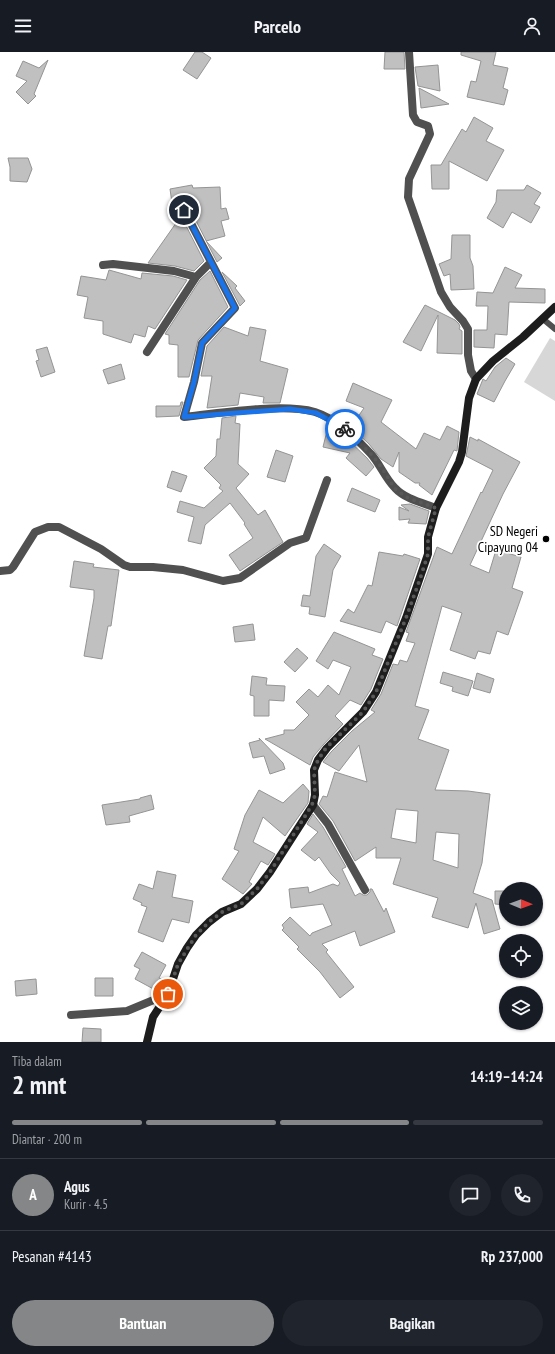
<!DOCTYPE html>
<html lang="id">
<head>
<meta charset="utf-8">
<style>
  body { margin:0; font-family:"PT Sans Narrow",sans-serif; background:#20242c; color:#f1f3f6; height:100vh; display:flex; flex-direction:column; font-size:15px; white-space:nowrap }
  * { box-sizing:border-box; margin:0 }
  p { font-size:13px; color:#9ea1a6 }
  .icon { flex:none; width:22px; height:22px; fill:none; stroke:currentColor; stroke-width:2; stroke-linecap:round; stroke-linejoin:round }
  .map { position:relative; height:990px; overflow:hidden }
  .drawer { display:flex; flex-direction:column; background:#171b24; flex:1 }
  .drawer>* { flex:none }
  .needle { width:26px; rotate:91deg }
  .tools { position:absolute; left:499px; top:830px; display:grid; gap:8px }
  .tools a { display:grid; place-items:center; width:44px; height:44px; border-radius:50%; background:#171b24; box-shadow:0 1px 3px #0004; font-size:20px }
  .pin { position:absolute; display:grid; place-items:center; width:34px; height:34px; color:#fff; margin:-17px; border:2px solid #fff; border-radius:50%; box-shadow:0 1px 4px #0007 }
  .courier { position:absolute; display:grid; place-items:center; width:40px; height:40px; margin:-20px; border:3px solid #1a73e8; border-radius:50%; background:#fff; color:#222; box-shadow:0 1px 5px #0007 }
  .overview em { font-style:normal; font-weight:600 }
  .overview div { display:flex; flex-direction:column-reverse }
  .overview { display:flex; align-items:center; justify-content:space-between; height:68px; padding:0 12px }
  h1 { font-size:26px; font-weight:600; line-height:30px }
  .bar { display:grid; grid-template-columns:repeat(4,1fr); gap:6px 4px; align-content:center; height:48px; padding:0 12px }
  .bar i { height:5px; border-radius:3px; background:#363941 }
  .bar .current { background:#858687 }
  .bar p { grid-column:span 4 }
  .line { display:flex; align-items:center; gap:10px; padding:0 12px; border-top:1px solid #363941 }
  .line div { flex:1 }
  .round { display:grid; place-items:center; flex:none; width:42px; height:42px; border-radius:21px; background:#20242c }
  .action { display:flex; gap:8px; margin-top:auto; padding:8px 12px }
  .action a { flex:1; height:46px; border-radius:24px; background:#858687; color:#fff; font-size:16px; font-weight:600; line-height:46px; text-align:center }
  .action a+a { background:#20242c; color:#f1f3f6 }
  header { display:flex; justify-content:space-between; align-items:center; height:52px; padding:0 12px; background:#171b24; font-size:18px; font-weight:600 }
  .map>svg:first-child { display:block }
  .green { fill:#d7d7d7 }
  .building { fill:#c0c0c0; stroke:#949494; fill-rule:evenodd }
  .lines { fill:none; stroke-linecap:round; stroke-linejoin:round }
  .lane { stroke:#505050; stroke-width:6 }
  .street { stroke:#505050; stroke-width:8 }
  .secondary { stroke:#1d1d1d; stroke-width:8 }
  .done { stroke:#595959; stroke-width:4; stroke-dasharray:0 7.2 }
  .route { stroke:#1a73e8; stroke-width:5 }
  .poi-dot { fill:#000; stroke:#fff; stroke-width:1.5 }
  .labels { text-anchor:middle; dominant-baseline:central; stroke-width:3.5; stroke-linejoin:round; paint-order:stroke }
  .poi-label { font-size:14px; fill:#000; stroke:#fff; text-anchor:end }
</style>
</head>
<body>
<header><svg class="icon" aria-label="menu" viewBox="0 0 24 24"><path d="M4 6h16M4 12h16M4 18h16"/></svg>Parcelo<svg class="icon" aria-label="person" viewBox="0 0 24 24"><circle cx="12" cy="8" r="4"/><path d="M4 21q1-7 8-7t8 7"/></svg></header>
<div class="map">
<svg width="555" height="990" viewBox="0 0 555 990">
  <rect width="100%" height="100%" fill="#fff"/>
  <!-- green -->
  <path class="green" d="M550 286 555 289V349L524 330Z"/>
  <!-- building -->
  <path class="building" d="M195 0H202L211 6 197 27 183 18Z
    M385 0H404L405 17H384Z
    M461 0H496L493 13 508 16 503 36 508 38 504 53 467 45 471 29 476 30 481 9 461 3Z
    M48 8 34 42 36 44 28 52 16 40 27 29 16 24 23 9 39 16Z
    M438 13 440 39 418 34 415 15Z
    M419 36 449 52 421 56Z
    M474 65 493 76 486 89 504 98 487 129 449 109V137H432L431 113H441L462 77 466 80Z
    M8 106H28L32 117 27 130 10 129V115Z
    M192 133 193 136 220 135 221 157 226 156 229 167 221 169 225 184 206 189 222 206 217 210 189 155 195 148 172 151 170 137Z
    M527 133 541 141 534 152 540 155 531 171 512 160 503 176 487 166 496 150 497 138H524Z
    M181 164 204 209 194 219 175 214 148 211Z
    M452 183H470V206L473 214 474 237 451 238 450 222 444 224 439 212 451 207Z
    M505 215 522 223 515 236 545 237V251L509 250 507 283 495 282 494 296 474 295V278H487L488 254H476L477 240 493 241Z
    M109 218 141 227 142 221 173 224 187 228 155 277 148 274 145 285 134 282 131 291 103 282V269L84 266 88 245 77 243 81 224 106 228Z
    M210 219 228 255 198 288 189 325H178V293L169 292V283L165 282 200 228Z
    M222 220 237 234 235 236 245 249 240 254Z
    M425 253 455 268 459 272 460 275 459 277 462 279V302L437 301 438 263 421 299 403 290Z
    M224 275 248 284 250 275 266 278 260 309 288 317 280 351H263L264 345 240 341 238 353 207 356 212 324H201L207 294Z
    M47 295 55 320 41 325 36 309 39 308 36 298Z
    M506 306 515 312 505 329 494 350 477 342 483 327 486 329 495 315Z
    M121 312 125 327 108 332 103 318Z
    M353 331 392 348 381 370 416 397 424 381 440 388 447 374 459 380 457 399 454 398 432 443 419 433 420 431H415L399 420V400L393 415 381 407 369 392 351 375 364 356 346 349Z
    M181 350H183L179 364 156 365V354H180Z
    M236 364 235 371 240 372 238 412 249 422 236 436 258 463 265 458 283 490 240 519 229 503 253 486 244 472 245 471 230 451 205 473 201 492 188 489 194 465 177 460 180 449 204 456 223 439 219 436 221 433 204 416 216 404 217 387H220L222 366Z
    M327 379 343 383 367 406 374 415 366 424 346 406 350 401 323 395Z
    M470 385 478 389V387L520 410 503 442 470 513 489 521 496 498 521 505 512 536 523 540 508 583 497 579 490 602 478 599 475 607 450 598 462 561 442 554 415 654 429 658 418 687 449 698 435 738 468 739 490 742 482 811 473 841 492 848 500 877 484 882 476 851 468 876 432 865 438 846 393 832 401 806H376V795L355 809 333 769 319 752 323 744 327 745 335 720 367 730 359 693 339 719 323 710 331 700 352 679 375 660 371 658 381 642 393 612 398 613 400 608 407 610 415 591 406 589 409 581 406 580 437 495 452 502 481 440 482 441 493 418 466 404ZM396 757 418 759 416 791 391 786ZM436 780 459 782 458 816 433 808Z
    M276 398 293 404 285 430 267 425Z
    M172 419 187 424 181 440 167 435Z
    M352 436 380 448 375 460 347 449Z
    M410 452 429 459 426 472 408 471 410 467 399 468V455L409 459 401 453Z
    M324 492 341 504 333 518 325 565 309 562 310 555 301 554 303 543 310 544 316 504Z
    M379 500 403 504 404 502 420 507 397 574 386 569 381 581 340 569 348 557 354 561 368 533 372 534Z
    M74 509 94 512 93 515 119 518 111 574H108L102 607 84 604 94 546V538L70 535Z
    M253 572 255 588 235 590 233 575Z
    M334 580 375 597 372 603 383 607 371 637 361 653 350 648 335 664 343 672 323 693 313 705 310 713 265 687 284 682V678H294L309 663 296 650 309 637 318 645 328 633 339 643 351 615 333 608 328 617 316 609Z
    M297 596 308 606 295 620 284 610Z
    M443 620 473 629 468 644 452 639 453 635 440 631Z
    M477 621 494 627 490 641 473 636Z
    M252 624 267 626 266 633 285 634 284 649 269 648V664H254V644L250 643Z
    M259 686 283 711 285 717 270 722 264 704 253 706 249 691 260 688Z
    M303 732 309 739 308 751 285 784 263 765 253 790 275 802 268 813 261 809 249 830 252 832 243 842 222 827 239 799 234 797 245 763 259 738 283 751Z
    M151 743 154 757 129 764 130 770 106 773 102 753 140 747V746Z
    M313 762 323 775 346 815 342 817 355 844 360 841 363 843H367L370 840V837H372L384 860 386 856 395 880 360 894 355 879 322 892 328 898 326 900 354 935 340 946 320 920 297 897 299 895 282 878 284 876 282 873 290 865 310 884 312 881 332 873 323 852 291 856 289 837 308 835 309 841 333 832 338 834 340 831 331 822 319 805 315 809 301 798 318 780 307 772Z
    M157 819 176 823 172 845 193 849 189 871 172 867 163 890 138 880 147 855 141 853 142 851 133 847 139 832 153 837Z
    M495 839H506V853L495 852Z
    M142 900 166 913 159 926 166 929 164 938 159 940 135 927 140 917 134 914Z
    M95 926H113V944H95Z
    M36 927 37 942 16 944 15 929Z
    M83 976 101 977V990H82Z"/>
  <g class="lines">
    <!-- lane -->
    <path class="lane" d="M543 267 555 277"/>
    <!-- street -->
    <path class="street" d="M409 0 413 63 417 70 428 74 430 82 409 127 408 145 441 240 450 255 463 269 468 277V303L471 319 476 327
      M184 158 235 256 202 291 194 330 184 365C219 361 282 351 315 360 337 367 355 385 371 402 380 412 385 426 395 436 405 447 423 451 436 456
      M103 213 113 212 174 219 196 225
      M147 300 196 225 211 210
      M0 519 10 518 13 515 35 480 48 475H59L101 497 124 513 130 515H153L183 518 223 529 240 526 290 491 306 486 327 428
      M313 753 328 772 365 838
      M71 963 127 959 168 942"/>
    <!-- secondary -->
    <path class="secondary" d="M147 990 153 965 168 942 178 912 187 896 196 883 209 870 222 860 241 852 257 837 270 820 313 753 315 743 314 718 318 708 327 696 363 660 376 640 406 566 428 502V485L436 456 459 410 462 400 469 346 476 327 493 309 523 285 555 255"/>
  </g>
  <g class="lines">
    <!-- done -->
    <path class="done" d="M168 942 178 912 196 883 209 870 222 860 241 852 257 837 270 820 312 753 315 743 314 718 318 708 326 696 363 660 376 640 406 566 420 527 428 502V485L436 456 408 446 395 437 382 416 372 403 345 377"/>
    <!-- route -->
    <path class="route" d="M184 158 235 256 202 291 194 330 184 365 290 357 316 361 345 377"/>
  </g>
  <!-- markers -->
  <circle class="poi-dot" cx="546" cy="487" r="4"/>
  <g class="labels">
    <!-- poi labels -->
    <g class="poi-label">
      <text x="538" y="479">SD Negeri<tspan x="538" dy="16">Cipayung 04</tspan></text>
    </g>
  </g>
</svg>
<div class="tools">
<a><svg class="needle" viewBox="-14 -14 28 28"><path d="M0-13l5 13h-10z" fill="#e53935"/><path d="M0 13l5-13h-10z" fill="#9ea1a6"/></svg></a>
<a><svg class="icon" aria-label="locate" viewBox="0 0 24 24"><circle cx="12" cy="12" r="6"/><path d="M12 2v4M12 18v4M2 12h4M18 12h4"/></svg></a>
<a><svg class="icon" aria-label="layers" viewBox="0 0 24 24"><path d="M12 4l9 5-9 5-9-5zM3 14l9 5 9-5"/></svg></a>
</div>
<div class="pin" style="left:168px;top:942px;background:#ea580c"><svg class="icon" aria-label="bag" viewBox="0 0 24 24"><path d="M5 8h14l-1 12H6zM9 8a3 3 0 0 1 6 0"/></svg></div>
<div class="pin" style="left:184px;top:158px;background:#1f2937"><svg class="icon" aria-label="home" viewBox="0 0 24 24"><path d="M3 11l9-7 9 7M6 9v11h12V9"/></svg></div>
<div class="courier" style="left:345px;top:377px"><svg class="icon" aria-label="bike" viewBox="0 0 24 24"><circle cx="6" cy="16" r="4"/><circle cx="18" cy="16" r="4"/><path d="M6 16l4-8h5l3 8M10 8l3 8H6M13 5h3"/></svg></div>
</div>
<section class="drawer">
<div class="overview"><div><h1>2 mnt</h1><p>Tiba dalam</p></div><em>14:19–14:24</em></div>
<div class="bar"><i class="current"></i><i class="current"></i><i class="current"></i><i></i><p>Diantar · 200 m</p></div>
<div class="line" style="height:72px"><b class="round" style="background:#858687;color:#fff">A</b><div><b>Agus</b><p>Kurir · 4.5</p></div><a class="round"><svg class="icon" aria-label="chat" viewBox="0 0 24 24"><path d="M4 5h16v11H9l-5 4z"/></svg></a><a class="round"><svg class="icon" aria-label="phone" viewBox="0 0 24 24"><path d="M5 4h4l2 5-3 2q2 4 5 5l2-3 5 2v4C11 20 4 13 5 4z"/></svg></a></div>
<div class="line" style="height:52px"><div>Pesanan #4143</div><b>Rp 237,000</b></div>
<div class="action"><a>Bantuan</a><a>Bagikan</a></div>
</section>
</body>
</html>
